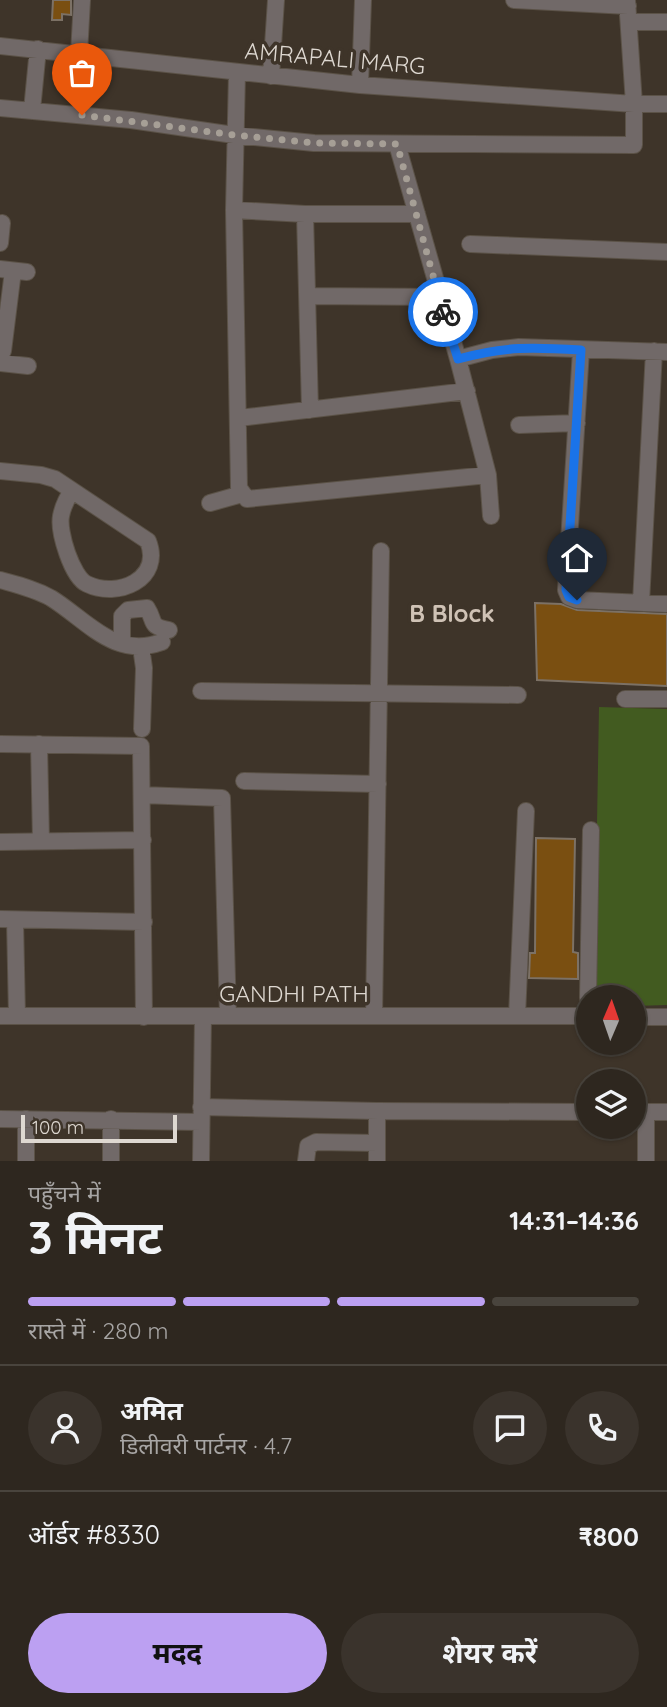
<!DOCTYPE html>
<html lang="hi">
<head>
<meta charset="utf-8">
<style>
  body { margin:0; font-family:Quicksand,"Noto Sans Devanagari",sans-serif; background:#3a332c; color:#f1f3f6; height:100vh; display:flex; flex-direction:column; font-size:26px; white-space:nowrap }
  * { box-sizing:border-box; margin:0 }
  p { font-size:23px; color:#a7a5a4 }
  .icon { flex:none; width:38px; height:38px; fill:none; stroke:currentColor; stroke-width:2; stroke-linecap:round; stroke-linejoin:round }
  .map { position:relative; height:1161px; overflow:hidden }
  .sheet { display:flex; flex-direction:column; background:#2e271f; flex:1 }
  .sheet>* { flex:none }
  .needle { width:46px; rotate:2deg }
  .buttons { position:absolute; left:576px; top:985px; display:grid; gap:14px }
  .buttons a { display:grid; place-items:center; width:70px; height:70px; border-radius:50%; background:#2e271f; box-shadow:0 2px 5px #0004,0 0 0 2px #49443d; font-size:35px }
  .scale { position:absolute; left:21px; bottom:18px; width:156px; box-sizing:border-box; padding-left:7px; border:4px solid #ded8d1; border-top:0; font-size:19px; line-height:24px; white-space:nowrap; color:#ded8d1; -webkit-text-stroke:5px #3e3429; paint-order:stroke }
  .pin { position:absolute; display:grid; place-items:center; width:60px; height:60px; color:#fff; margin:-72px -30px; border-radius:50% 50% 50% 0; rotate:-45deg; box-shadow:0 0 7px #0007 }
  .pin .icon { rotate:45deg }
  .courier { position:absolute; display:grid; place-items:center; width:70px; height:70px; margin:-35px; border:5px solid #1a73e8; border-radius:50%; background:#fff; color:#222; box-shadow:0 2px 9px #0007 }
  .overview em { font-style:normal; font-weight:700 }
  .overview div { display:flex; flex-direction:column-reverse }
  .overview { display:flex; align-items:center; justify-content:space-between; height:119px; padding:0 28px }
  h1 { font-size:46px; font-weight:700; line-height:52px }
  .bar { display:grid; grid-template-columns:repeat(4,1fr); gap:10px 7px; align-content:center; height:84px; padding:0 28px }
  .bar i { height:9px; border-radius:5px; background:#49443d }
  .bar .current { background:#bca0f2 }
  .bar p { grid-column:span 4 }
  .line { display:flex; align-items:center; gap:18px; padding:0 28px; border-top:2px solid #49443d }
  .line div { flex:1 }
  .round { display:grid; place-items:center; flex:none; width:74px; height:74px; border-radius:37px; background:#3a332c }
  .action { display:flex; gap:14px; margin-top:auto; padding:14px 28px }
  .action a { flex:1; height:80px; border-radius:42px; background:#bca0f2; color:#111; font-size:28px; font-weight:700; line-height:80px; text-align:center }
  .action a+a { background:#3a332c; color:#f1f3f6 }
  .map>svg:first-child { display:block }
  .green { fill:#425b20 }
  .building { fill:#7a4f11; stroke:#7c7165; stroke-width:2 }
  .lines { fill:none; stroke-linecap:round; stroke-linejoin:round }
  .minor-casing { stroke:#5b5247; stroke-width:18 }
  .minor { stroke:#716968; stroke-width:16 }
  .done { stroke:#a69f96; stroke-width:7; stroke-dasharray:0 12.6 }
  .route { stroke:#1a73e8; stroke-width:9 }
  .labels { text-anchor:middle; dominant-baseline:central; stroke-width:7; stroke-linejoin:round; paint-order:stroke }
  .street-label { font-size:23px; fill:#ded8d1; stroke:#3e3429 }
  .neighbourhood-label { font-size:24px; font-weight:bold; fill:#cfc2b5; stroke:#3e3429 }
</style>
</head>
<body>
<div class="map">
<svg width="667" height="1161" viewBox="0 0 667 1161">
  <rect width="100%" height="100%" fill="#3e3429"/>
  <!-- green -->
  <path class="green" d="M599 707 667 709V1005L634 1006V998H594Z"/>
  <!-- building -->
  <path class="building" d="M53 0H71V15L62 14V20H52Z
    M535 603 561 604 577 610 667 614V686L537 680Z
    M536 838 575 839 573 952 578 953V979L529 978 530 953H535Z"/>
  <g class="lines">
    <defs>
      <path id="minor" d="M514 0 628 6
        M629 22H667
        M0 46 360 85 634 104H667
        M79 54 82 0
        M237 73 234 210 239 488 247 499 488 475 458 359 397 144
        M271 76 276 0
        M360 85 363 0
        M0 108 131 120 234 135 314 143 634 145V104L627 0
        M32 110 38 49
        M234 210 305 214H417
        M305 214 310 410
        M0 243 2 223
        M470 244 667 252
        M0 269 27 272
        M307 296 439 297
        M581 350 566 590 569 597 577 600 667 604
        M3 351 13 271
        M458 359 492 350 519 347 667 352
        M0 363 28 366
        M239 418 467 391
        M519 425 577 423
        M0 471 41 475 55 479 148 541C163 579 118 599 87 584 72 577 58 532 61 516 63 506 67 498 72 491
        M488 475 491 516
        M210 503 242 494
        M0 580C18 585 35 589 51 598 88 621 114 659 162 642
        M641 603 654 351
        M122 644V616L128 610 147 608C156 622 148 626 169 630
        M141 647 144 668 142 729
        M201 691 518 695
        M625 699H667
        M0 744 141 746 144 1017
        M39 744 41 841
        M244 781 378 784
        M142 795 222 798 228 1016
        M0 842 143 840
        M0 919 144 922
        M15 920 17 1016
        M588 998 591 830
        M0 1016H588
        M374 1016 381 551
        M517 1016 526 811
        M634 1017H667
        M201 1107 377 1111 588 1112
        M634 1112H667
        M0 1119 201 1122
        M26 1119V1161
        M111 1119V1161
        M201 1161 203 1016
        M306 1161 308 1146 316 1142 377 1143
        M377 1161V1111
        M646 1161V1112"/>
    </defs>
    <!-- minor casing -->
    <use href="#minor" class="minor-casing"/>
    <!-- minor -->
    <use href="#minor" class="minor"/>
  </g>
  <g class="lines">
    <!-- done -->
    <path class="done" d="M82 115 234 135 314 143 397 144 443 312"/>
    <!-- route -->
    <path class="route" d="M443 312 458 359C505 346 533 347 581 350L566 590 569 597 577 600"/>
  </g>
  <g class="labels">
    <!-- street labels -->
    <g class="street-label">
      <text transform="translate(335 58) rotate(5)">AMRAPALI MARG</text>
      <text x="294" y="993">GANDHI PATH</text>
    </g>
    <!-- neighbourhood labels -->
    <g class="neighbourhood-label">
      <text x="452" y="613">B Block</text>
    </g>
  </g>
</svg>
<div class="buttons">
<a><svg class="needle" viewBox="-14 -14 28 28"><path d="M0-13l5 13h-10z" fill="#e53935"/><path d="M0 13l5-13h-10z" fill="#a7a5a4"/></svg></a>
<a><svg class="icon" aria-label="layers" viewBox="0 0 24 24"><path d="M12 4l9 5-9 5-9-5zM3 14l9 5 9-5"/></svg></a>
</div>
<div class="scale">100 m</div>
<div class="pin" style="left:82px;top:115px;background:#ea580c"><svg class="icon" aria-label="bag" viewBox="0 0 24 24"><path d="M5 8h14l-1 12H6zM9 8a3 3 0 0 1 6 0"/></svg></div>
<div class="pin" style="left:577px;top:600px;background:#1f2937"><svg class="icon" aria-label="home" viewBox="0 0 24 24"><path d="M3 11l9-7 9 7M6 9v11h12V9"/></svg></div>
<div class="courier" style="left:443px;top:312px"><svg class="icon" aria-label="bike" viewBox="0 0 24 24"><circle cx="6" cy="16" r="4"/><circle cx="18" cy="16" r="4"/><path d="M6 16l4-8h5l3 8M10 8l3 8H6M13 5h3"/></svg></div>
</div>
<section class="sheet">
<div class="overview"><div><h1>3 मिनट</h1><p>पहुँचने में</p></div><em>14:31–14:36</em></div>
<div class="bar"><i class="current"></i><i class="current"></i><i class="current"></i><i></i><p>रास्ते में · 280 m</p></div>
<div class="line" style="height:126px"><a class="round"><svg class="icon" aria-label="person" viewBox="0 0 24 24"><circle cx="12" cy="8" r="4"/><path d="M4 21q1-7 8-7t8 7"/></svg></a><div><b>अमित</b><p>डिलीवरी पार्टनर · 4.7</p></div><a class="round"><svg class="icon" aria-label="chat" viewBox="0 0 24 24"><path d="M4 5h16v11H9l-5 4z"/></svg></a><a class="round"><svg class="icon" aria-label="phone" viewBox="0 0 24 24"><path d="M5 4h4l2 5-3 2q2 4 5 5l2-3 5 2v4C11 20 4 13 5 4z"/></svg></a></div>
<div class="line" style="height:91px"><div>ऑर्डर #8330</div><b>₹800</b></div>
<div class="action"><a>मदद</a><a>शेयर करें</a></div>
</section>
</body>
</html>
